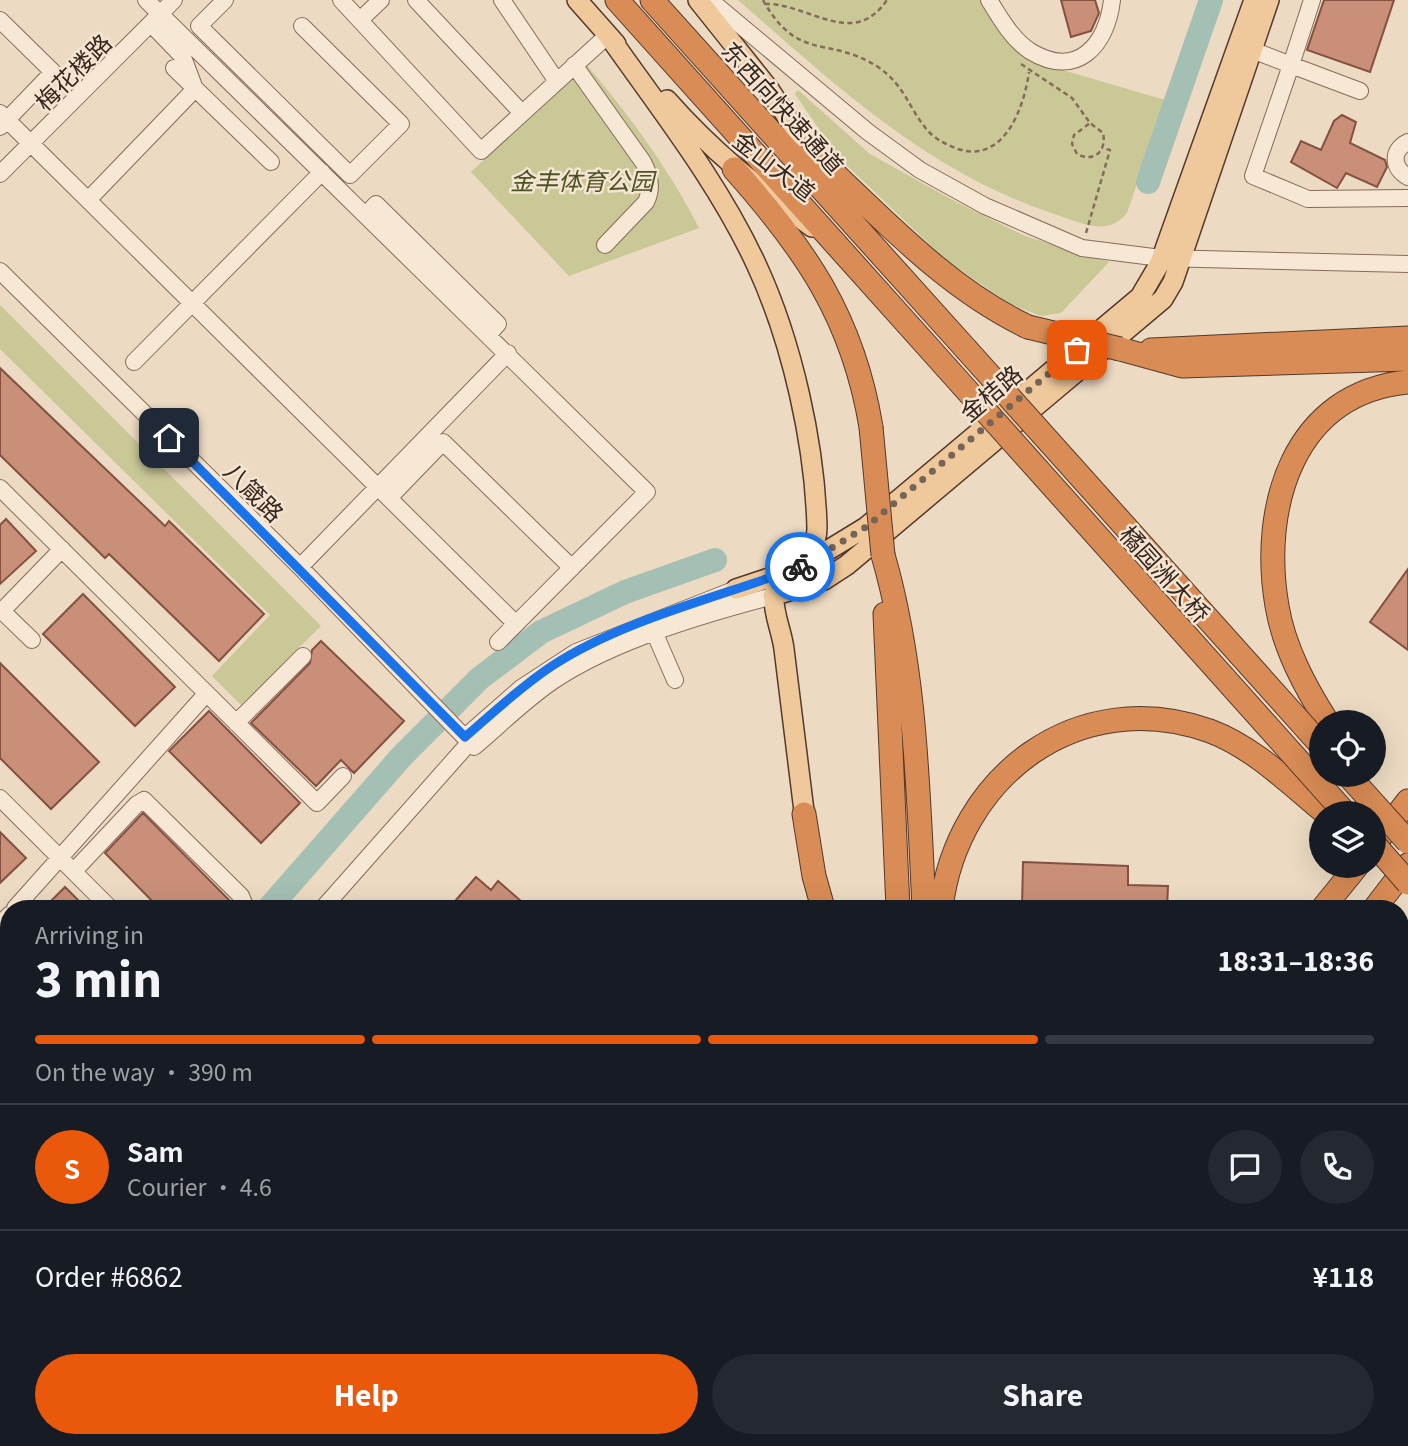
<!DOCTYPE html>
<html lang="en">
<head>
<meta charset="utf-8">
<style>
  body { margin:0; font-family:Georgia,"Noto Sans SC",serif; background:#242831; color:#f1f3f6; height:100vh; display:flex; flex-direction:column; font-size:26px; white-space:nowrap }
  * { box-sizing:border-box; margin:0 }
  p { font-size:23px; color:#9ea1a6 }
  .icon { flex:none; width:38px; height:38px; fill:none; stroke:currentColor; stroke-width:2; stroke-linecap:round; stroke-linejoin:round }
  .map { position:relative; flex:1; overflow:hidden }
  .drawer { position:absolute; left:0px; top:900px; width:1409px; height:548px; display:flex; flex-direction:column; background:#171b24; border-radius:28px 28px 0 0; box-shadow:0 7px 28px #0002 }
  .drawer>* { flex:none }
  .controls { position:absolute; left:1309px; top:710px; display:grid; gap:14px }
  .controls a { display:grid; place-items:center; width:77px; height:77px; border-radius:50%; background:#171b24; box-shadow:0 7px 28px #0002; font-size:35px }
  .pin { position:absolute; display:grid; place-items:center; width:60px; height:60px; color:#fff; margin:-30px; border-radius:14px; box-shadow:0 4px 10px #0006 }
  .courier { position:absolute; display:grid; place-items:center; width:70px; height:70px; margin:-35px; border:5px solid #1a73e8; border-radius:50%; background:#fff; color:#222; box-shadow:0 2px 9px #0007 }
  .summary em { font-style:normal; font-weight:800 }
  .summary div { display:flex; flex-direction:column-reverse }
  .summary { display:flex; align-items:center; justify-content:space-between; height:119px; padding:0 35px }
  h1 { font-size:46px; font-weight:800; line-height:52px }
  .bar { display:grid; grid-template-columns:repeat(4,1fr); gap:10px 7px; align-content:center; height:84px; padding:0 35px }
  .bar i { height:9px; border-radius:5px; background:#363941 }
  .bar .current { background:#ea580c }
  .bar p { grid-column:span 4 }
  .line { display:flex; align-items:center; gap:18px; padding:0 35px; border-top:2px solid #363941 }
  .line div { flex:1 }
  .round { display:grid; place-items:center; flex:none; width:74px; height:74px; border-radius:37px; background:#242831 }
  .primary-button { display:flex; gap:14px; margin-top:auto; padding:14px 35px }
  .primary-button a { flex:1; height:80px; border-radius:42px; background:#ea580c; color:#fff; font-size:28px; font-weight:800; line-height:80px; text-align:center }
  .primary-button a+a { background:#242831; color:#f1f3f6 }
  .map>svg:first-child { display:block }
  .green { fill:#cac897 }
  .water { fill:#a4bfb3; stroke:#6c8d80; stroke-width:2 }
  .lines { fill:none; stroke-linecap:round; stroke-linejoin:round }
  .river { stroke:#a4bfb3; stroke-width:24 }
  .building { fill:#c98f79; stroke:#845141; stroke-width:2 }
  .minor-casing { stroke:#866b5a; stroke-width:18 }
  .major-casing { stroke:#533a2e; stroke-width:22 }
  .highway-casing { stroke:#533a2e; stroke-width:25 }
  .path { stroke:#866b5a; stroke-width:2.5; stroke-dasharray:5 3.5; stroke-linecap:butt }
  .minor { stroke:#f7e8d5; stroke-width:16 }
  .major { stroke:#efc89b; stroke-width:19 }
  .highway { stroke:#d98c55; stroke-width:23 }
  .highway-bridge-casing { stroke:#533a2e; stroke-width:25; stroke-linecap:butt }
  .highway-bridge { stroke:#d98c55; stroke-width:23 }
  .done { stroke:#766557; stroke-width:7; stroke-dasharray:0 12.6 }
  .route { stroke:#1a73e8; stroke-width:9 }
  .labels { text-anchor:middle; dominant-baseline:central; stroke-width:5; stroke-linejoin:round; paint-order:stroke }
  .street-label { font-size:24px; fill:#36261e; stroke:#f4e5d2 }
  .park-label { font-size:24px; font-style:italic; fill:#4d5225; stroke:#f4e5d2 }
</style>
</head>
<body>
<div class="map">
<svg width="1408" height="1446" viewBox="0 0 1408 1446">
  <rect width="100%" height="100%" fill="#ecdac2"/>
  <!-- green -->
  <path class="green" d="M738 0H981L986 8 1056 68 1165 100 1127 213C1107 238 1080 222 1054 214 926 171 838 87 738 0Z
    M585 63C629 115 668 167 699 228L569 276 471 172Z
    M798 90 870 154 958 203 1025 236 1109 262 1061 313 1041 316 1010 304 946 260 839 158 795 94Z
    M0 305 321 626 241 705 212 676 270 615 0 349Z"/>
  <!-- water -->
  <path class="water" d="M1408 1355V1446H1337L1342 1439 1400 1438V1365Z"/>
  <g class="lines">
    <!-- river -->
    <path class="river" d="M1148 182 1211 0
      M269 908 401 757 480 678 541 632 625 592 715 560
      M0 1214 9 1204"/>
  </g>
  <!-- building -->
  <path class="building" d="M1061 0H1095L1099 13 1091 31 1071 37Z
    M1324 0H1394L1370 72 1307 50Z
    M1342 115 1356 122 1350 143 1385 160 1387 167 1377 187 1346 173 1337 188 1291 162 1301 141 1321 150 1334 121Z
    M0 368 165 526 169 521 264 614 219 661 109 554 105 558 0 455Z
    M6 519 36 551 0 584V525Z
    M1408 569V650L1370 622Z
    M83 594 175 687 135 726 43 634Z
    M321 641 404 721 354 773 341 760 316 786 251 723 310 663 312 650Z
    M0 663 99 762 51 809 0 758Z
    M209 711 300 803 261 843 169 751Z
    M143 813 232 903 227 908H159L105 853Z
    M0 832 26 858 0 883Z
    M1023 862 1128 866V885L1168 886 1167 908H1022Z
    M476 877 491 890 498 881 529 908H449Z
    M65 887 86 908H44Z"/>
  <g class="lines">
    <defs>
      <path id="minor" d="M146 0 647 492 498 642
        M225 0 199 26 350 175 401 124 302 26
        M341 0 481 151 608 35
        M416 0 521 112
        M502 0 556 80
        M710 0 868 132 920 170 985 206 1082 248 1161 258 1408 264
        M989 0C1000 18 1012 39 1030 51 1077 80 1107 45 1112 0
        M1312 0 1291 65 1360 91
        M0 20 53 72 0 127
        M360 20 381 0
        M1252 50 1291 65 1253 176 1308 199 1408 198
        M574 65 643 162C650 175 653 188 646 202L605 245
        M174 68 271 162
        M0 113 516 624
        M1408 142C1391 150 1392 168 1408 177
        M0 174 174 0
        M88 200 195 89 183 57 151 24
        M366 215 376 204 498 324 489 334
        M0 271 300 567 474 747C500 725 525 700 553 681 612 641 704 614 773 596
        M134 362 322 172
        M0 488 317 803 343 776
        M389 498 443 442 572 568
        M300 567 508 353
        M655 634 675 680
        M32 640 2 611 62 549
        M236 723 303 656
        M465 737 521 688 576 652 736 589
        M0 798 110 908
        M74 871 137 804 144 800 241 896 246 908
        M15 908 206 694
        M323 908 469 743
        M0 925 9 915
        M0 1053 9 1061
        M0 1273 9 1263"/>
      <path id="major" d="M577 0 616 44
        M698 0 769 89 816 161
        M608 35C660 109 719 183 757 266 792 342 815 444 817 528 817 564 774 577 774 597 773 613 782 632 784 649 791 708 799 768 806 828
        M667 100C711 150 758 188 812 227
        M736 589 799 568 866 527 1140 297 1160 263 1254 0
        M773 596 824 580 847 565 1163 299 1173 282 1269 0
        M1400 1044 1408 1032
        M812 1446 814 1438
        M997 1446 1003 1438"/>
      <path id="highway" d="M617 0 946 367
        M652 0 966 349
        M808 149C878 213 942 286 1028 327
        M734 169C806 250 853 318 871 427
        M1120 349 1182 366 1408 359
        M1151 350 1408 338
        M883 555C916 669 918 790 924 908
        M885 614 898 908
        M1328 723C1305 687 1284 648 1277 606 1260 507 1293 393 1408 382
        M804 814 814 876 823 908
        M1374 845 1408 801
        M941 908C957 776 1078 684 1210 731 1255 748 1290 784 1327 814
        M1323 908 1357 866
        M1375 908 1408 865
        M1400 984 1408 962
        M1400 1027 1408 1019
        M1400 1294 1408 1291
        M844 1446 847 1438
        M866 1446 869 1438
        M927 1446 933 1438
        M965 1446 971 1438
        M1106 1446 1119 1438"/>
    </defs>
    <!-- minor casing -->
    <use href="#minor" class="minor-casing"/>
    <!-- major casing -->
    <use href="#major" class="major-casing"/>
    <!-- highway casing -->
    <use href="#highway" class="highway-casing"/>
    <!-- path -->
    <path class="path" d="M763 0C798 63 828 35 878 67 907 87 909 111 930 133 938 141 948 145 958 149 1004 164 1024 108 1029 72
      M765 4C809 3 853 50 887 0
      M1021 64 1072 98 1090 123 1103 133C1107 151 1094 163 1077 154L1072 144 1074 135 1090 123
      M1086 233 1110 150 1102 148
      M1400 1090 1408 1079
      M1400 1162 1408 1151
      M1175 1446 1180 1438"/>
    <!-- minor -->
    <use href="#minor" class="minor"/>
    <!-- major -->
    <use href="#major" class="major"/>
    <!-- highway -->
    <use href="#highway" class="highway"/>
    <defs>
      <path id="highway-bridge" d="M1028 327 1120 349
        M966 349 1321 745
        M946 367 1346 814
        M871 427 883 555
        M1348 775 1408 842
        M1374 844 1408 883"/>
    </defs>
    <!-- highway-bridge casing -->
    <use href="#highway-bridge" class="highway-bridge-casing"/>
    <!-- highway-bridge -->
    <use href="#highway-bridge" class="highway-bridge"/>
  </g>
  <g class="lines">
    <!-- done -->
    <path class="done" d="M800 567 866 527 1077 350"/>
    <!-- route -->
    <path class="route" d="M169 438 465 737C493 713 520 687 552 666 624 619 720 597 800 567"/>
  </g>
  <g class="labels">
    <!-- street labels -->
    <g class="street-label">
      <text transform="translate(72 71) rotate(-45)">梅花楼路</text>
      <text transform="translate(784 107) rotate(48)">东西向快速通道</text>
      <text transform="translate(775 165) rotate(38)">金山大道</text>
      <text transform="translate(990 392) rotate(-40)">金桔路</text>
      <text transform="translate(255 491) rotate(45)">八箴路</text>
      <text transform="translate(1166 573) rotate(48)">橘园洲大桥</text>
    </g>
    <!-- park labels -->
    <g class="park-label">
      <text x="582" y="179">金丰体育公园</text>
    </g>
  </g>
</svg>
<div class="controls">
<a><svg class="icon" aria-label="locate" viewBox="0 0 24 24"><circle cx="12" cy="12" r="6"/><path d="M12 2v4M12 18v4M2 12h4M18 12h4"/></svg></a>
<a><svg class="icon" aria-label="layers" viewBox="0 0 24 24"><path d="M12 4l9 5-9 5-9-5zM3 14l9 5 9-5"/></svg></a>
</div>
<div class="pin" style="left:1077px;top:350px;background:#ea580c"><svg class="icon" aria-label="bag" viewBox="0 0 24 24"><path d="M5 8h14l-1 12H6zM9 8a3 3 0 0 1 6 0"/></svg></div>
<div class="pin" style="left:169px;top:438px;background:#1f2937"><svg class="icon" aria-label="home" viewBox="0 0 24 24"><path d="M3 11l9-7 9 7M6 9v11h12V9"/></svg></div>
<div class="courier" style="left:800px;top:567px"><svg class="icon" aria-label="bike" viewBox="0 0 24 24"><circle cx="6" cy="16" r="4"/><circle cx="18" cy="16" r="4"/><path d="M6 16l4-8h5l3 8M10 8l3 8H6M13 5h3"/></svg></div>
<section class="drawer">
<div class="summary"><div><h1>3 min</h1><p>Arriving in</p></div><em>18:31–18:36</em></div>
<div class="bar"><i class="current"></i><i class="current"></i><i class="current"></i><i></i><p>On the way · 390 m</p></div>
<div class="line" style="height:126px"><b class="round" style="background:#ea580c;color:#fff">S</b><div><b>Sam</b><p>Courier · 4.6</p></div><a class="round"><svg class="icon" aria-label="chat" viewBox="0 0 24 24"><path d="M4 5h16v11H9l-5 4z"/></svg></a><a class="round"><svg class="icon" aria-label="phone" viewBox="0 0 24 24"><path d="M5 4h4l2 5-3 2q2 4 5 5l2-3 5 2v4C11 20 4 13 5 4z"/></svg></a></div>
<div class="line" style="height:91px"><div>Order #6862</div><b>¥118</b></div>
<div class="primary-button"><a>Help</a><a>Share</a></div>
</section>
</div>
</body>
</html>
